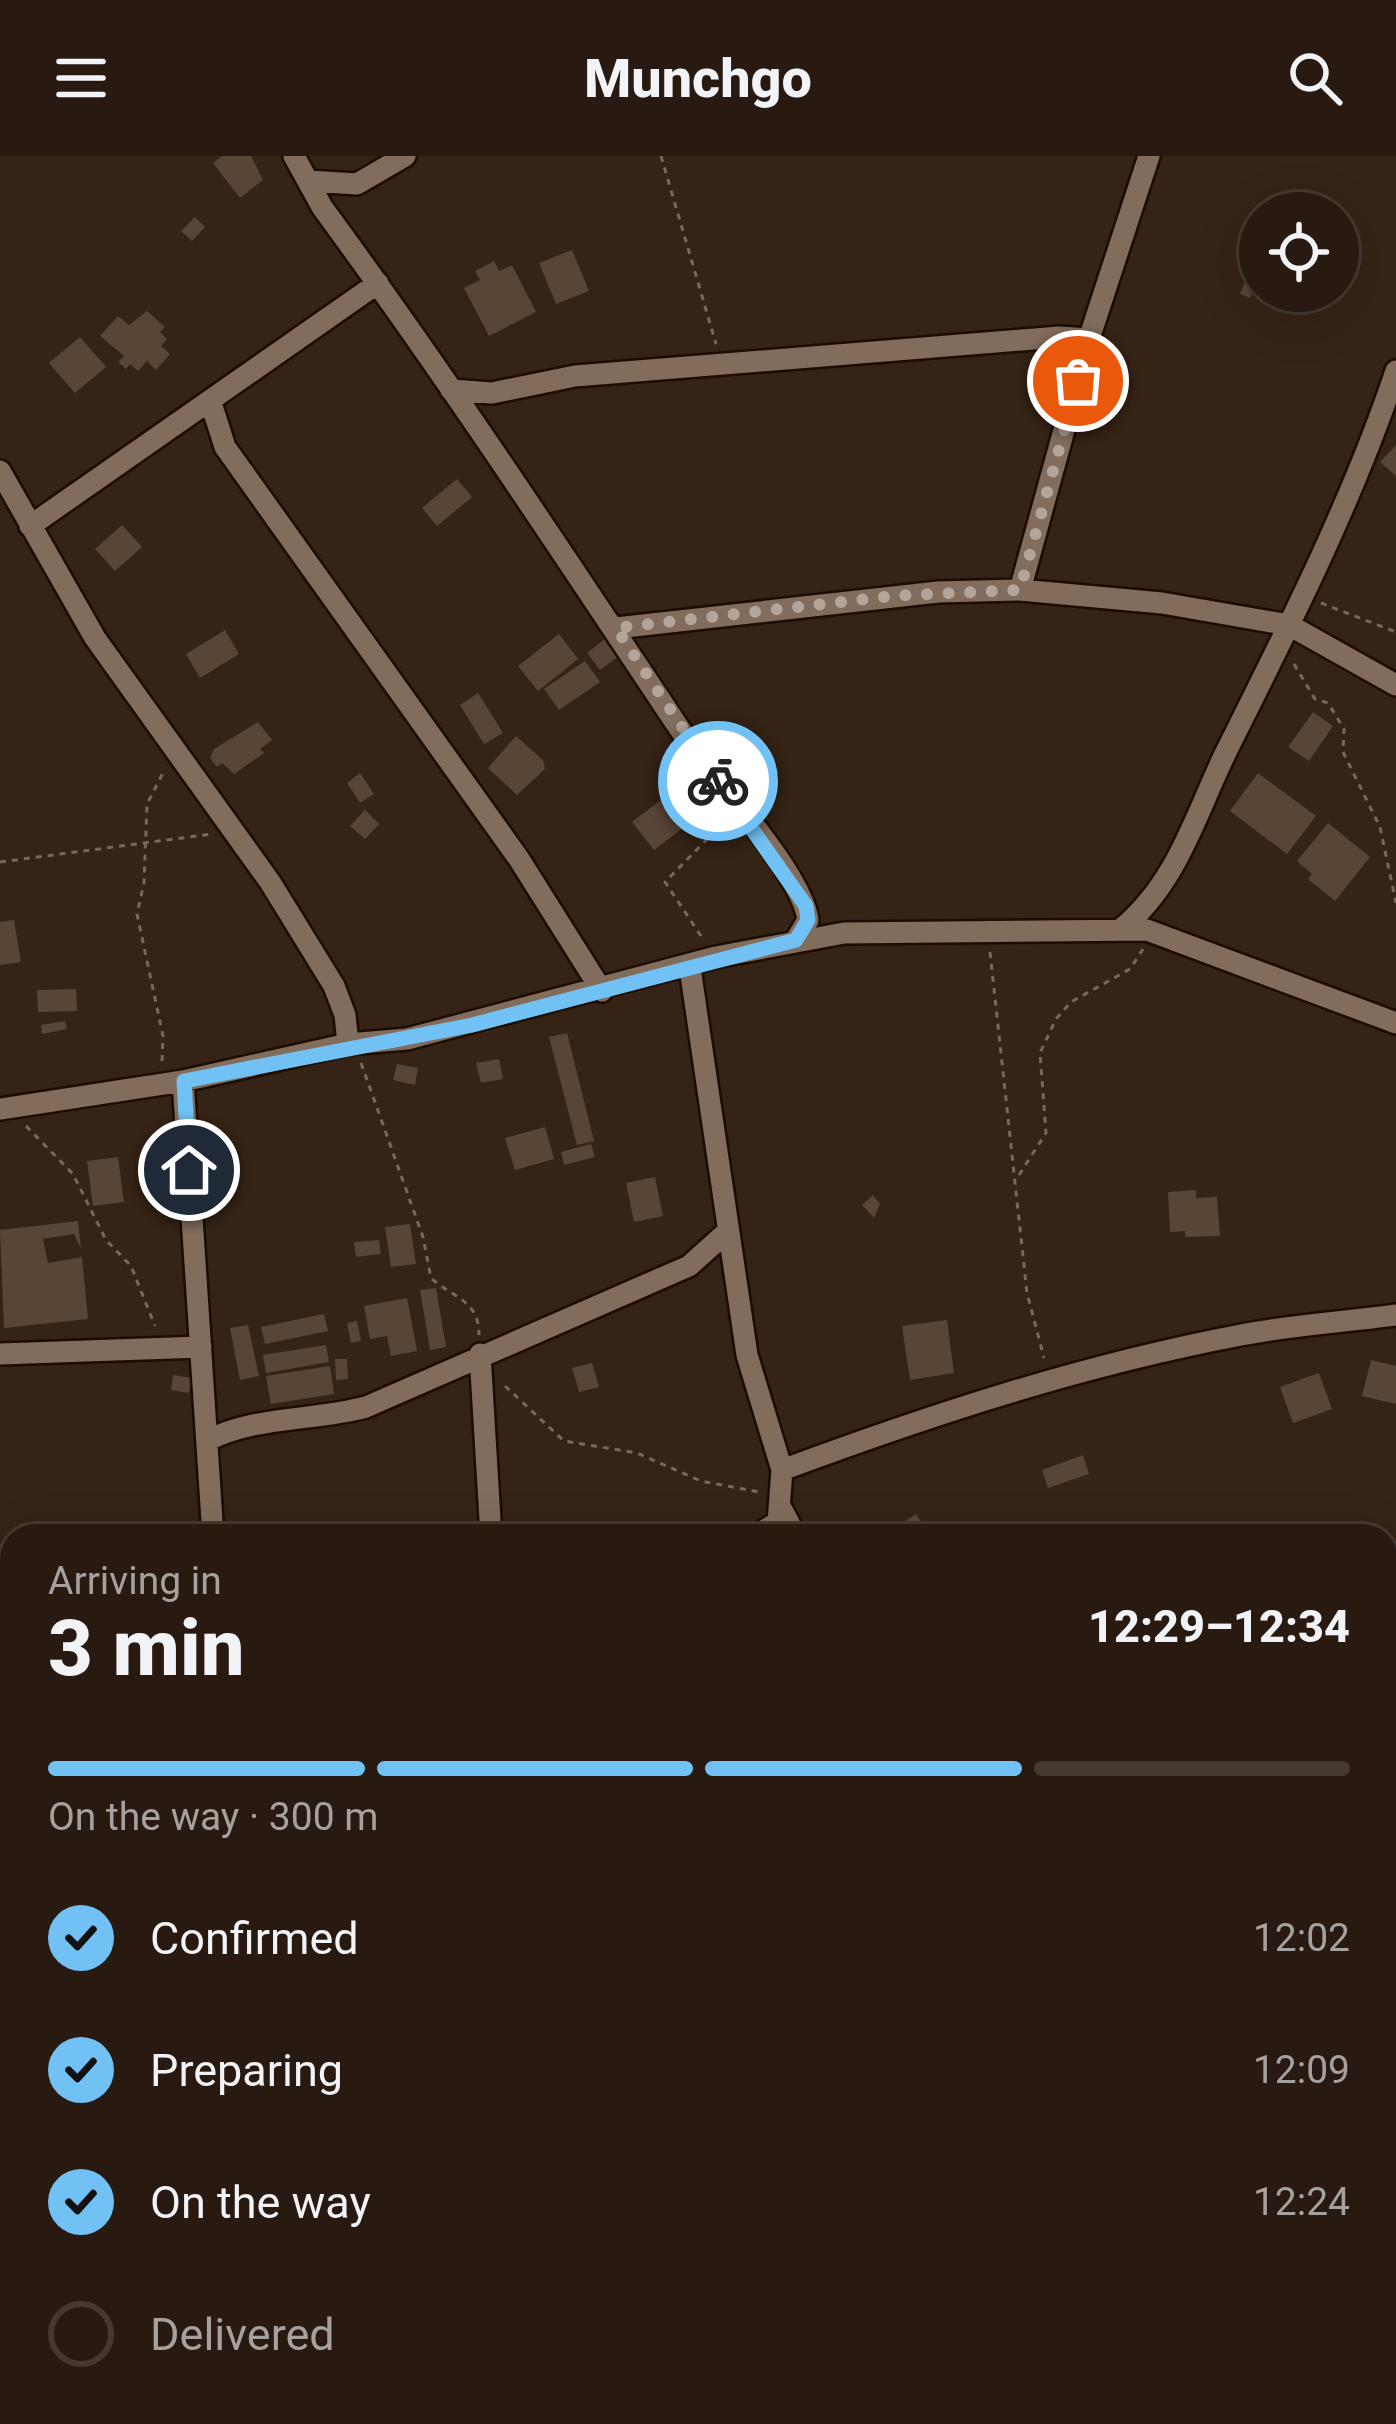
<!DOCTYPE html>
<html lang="en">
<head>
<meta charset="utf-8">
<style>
  body { margin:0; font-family:Roboto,sans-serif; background:#302319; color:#f1f3f6; height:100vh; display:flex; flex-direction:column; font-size:45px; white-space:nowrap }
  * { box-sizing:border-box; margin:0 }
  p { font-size:39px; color:#a5a19f }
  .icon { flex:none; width:66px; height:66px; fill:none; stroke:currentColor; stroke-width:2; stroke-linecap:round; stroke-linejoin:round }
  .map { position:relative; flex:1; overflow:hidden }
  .panel { position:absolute; left:0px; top:1368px; width:1398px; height:900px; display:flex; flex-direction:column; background:#281a10; border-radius:36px 36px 0 0; box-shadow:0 12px 48px #0002,0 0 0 3px #443830 }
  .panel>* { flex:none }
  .fabs { position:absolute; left:1239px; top:36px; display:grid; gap:24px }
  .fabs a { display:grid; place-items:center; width:120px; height:120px; border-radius:50%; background:#281a10; box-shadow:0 12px 48px #0002,0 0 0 3px #443830; font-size:60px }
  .pin { position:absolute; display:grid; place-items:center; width:102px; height:102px; color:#fff; margin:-51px; border:6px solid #fff; border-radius:50%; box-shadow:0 3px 12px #0007 }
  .courier { position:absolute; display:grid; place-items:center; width:120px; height:120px; margin:-60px; border:9px solid #71c1f5; border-radius:50%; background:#fff; color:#222; box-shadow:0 3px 15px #0007 }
  .overview em { font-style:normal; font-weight:800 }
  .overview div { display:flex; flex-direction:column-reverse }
  .overview { display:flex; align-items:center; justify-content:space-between; height:204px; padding:0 48px }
  h1 { font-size:78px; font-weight:800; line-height:90px }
  .bar { display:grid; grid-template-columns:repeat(4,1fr); gap:18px 12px; align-content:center; height:144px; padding:0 48px }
  .bar i { height:15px; border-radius:9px; background:#443830 }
  .bar .selected { background:#71c1f5 }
  .bar p { grid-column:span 4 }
  ol { padding:0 48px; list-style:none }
  li { display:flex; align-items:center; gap:36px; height:132px }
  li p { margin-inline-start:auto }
  li .icon { padding:12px; border-radius:50%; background:#71c1f5; color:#111; stroke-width:4 }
  li:last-child { color:#a5a19f }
  li i { width:66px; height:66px; border:6px solid #443830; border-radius:50% }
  header { display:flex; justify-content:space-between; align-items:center; height:156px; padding:0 48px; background:#281a10; font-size:54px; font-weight:800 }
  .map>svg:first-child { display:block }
  .building { fill:#594536 }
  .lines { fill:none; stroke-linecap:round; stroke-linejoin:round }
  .street-casing { stroke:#1c0c01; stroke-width:26 }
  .path { stroke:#78685b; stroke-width:3; stroke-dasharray:6 6; stroke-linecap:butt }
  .street { stroke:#826c5c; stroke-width:21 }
  .done { stroke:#b3a59a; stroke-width:12; stroke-dasharray:0 21.6 }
  .route { stroke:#71c1f5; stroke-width:15 }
</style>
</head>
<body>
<header><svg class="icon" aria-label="menu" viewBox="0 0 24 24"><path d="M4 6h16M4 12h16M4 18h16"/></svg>Munchgo<svg class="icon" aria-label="search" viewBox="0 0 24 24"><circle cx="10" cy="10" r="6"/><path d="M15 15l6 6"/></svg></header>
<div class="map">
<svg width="1396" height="2268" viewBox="0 0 1396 2268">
  <rect width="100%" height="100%" fill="#352315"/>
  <!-- building -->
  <path class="building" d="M222 0H251L263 24 240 42 213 7Z
    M195 61 205 71 192 85 181 75Z
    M572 94 589 135 556 148 539 107Z
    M494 105 499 115 512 109 536 156 489 180 464 132 480 124 475 115Z
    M1253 105 1260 108V117L1250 142 1240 138Z
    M147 155 165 171 160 176 167 183 161 190 170 198 156 214 147 205 138 215 130 208 126 213 118 206 124 200 100 180 118 160 129 169Z
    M80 181 106 211 75 237 49 207Z
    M1396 289V320L1380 306Z
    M457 323 472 341 437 370 422 352Z
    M122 369 142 391 115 415 95 393Z
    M225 474 239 498 200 522 186 498Z
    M559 478 578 503 538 535 518 510Z
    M606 482 619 500 600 514 587 497Z
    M585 505 600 526 559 554 544 533Z
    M478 537 503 577 484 588 460 549Z
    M1313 556 1333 570 1309 605 1288 591Z
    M258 566 272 584 260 593 264 597 234 618 222 607 217 611 210 602 214 593Z
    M516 580 543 604 545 613 517 639 488 612Z
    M360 617 374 638 360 647 347 627Z
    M1258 617 1316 660 1287 698 1230 655Z
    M670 637 692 665 654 694 632 666Z
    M365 654 379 668 365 683 350 670Z
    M1328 667 1370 701 1335 745 1308 723 1312 718 1297 705Z
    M14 764 21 806 0 809V766Z
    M76 833 77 855 38 856 37 834Z
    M65 865 67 873 42 878 41 869Z
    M567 877 594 985 577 989 549 881Z
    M499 903 503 923 481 927 476 907Z
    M397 908 418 912 415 929 393 924Z
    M545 971 554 1003 515 1014 505 982Z
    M591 988 595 1001 564 1009 561 996Z
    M118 1001 124 1046 93 1050 87 1005Z
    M655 1021 663 1060 634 1066 626 1027Z
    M1196 1034V1042L1217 1041 1220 1080 1185 1081V1075L1170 1076 1168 1036Z
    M873 1039 880 1048 874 1062 862 1049Z
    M78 1065 81 1093 74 1078 43 1083 48 1107 82 1101 88 1163 4 1172 0 1074Z
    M410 1068 416 1108 391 1111 385 1071Z
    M379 1084 381 1098 356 1101 354 1086Z
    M436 1132 446 1191 430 1194 420 1134Z
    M407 1142 417 1195 391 1200 387 1180 370 1183 364 1150Z
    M324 1158 328 1175 265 1188 261 1171Z
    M947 1164 954 1217 910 1224 902 1170Z
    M357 1165 361 1185 351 1187 347 1167Z
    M248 1169 259 1220 240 1224 230 1172Z
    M326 1189 329 1206 266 1217 263 1199Z
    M335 1203H347L348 1223 336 1224Z
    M1371 1204 1396 1210V1248L1362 1240Z
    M592 1207 599 1231 579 1236 572 1212Z
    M330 1210 334 1238 271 1248 266 1220Z
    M1319 1217 1332 1253 1293 1267 1280 1231Z
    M173 1219 191 1222 189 1237 171 1234Z
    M1083 1299 1089 1318 1048 1332 1042 1314Z
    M916 1358 930 1380H900L895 1372Z
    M1396 2060V2081L1393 2082 1386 2066Z
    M0 2093 12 2096V2136L0 2134Z
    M1386 2110 1396 2119V2136L1386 2147Z
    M1393 2203 1396 2206V2226L1386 2217Z
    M558 2256H588L589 2265 559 2267Z
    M917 2256H946L947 2261 919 2266Z
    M1060 2256H1076V2265L1059 2264Z
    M1227 2256H1245L1244 2268H1227Z
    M1275 2256H1302L1294 2268Z
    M1003 2259 1004 2268H976L975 2261Z"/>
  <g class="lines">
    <defs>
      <path id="street" d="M294 0 322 51C446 220 561 395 677 569 707 615 802 716 808 764L796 784
        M308 25 357 28 405 0
        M451 234 492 237 575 220 1059 181 1089 183
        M211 247 225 291 519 703 602 835
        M0 315 95 482 270 726 334 830 345 859 348 888
        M30 370 378 127
        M1020 434 1089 183 1149 0
        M616 472 938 436 1020 434 1162 447 1289 469 1396 529
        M1120 774C1178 727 1195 659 1227 594 1289 470 1352 346 1396 215
        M690 812 747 1199 782 1314
        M183 925 213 1380
        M0 953 183 925 348 888 407 883 716 801 844 777 1147 774 1396 867
        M0 1198 201 1191
        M480 1198 491 1380
        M207 1285C253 1260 315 1265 366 1251L689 1110 728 1075
        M781 1352 796 1380
        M755 1380 778 1366 782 1314C933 1258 1083 1209 1241 1179 1292 1169 1345 1166 1396 1159
        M0 1406H12
        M0 1634 12 1633
        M1386 1809 1396 1796
        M1386 1896 1396 1906
        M0 1903H12
        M1386 2252 1396 2241
        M258 2256V2268
        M1022 2256 1024 2268
        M5 2268 12 2229"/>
    </defs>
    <!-- street casing -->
    <use href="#street" class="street-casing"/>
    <!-- path -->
    <path class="path" d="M661 0 716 188
      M1321 447 1396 476
      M1294 508 1315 543 1328 547 1344 573 1343 596 1380 671 1396 747
      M0 706 212 678
      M701 780 665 726 726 664
      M990 796 1027 1137 1044 1202
      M162 905 163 880 137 758 144 727 147 648 165 613
      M361 907 423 1081 431 1122C452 1142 479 1143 479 1179
      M26 970 73 1018 106 1084 131 1110 155 1170
      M1019 1019 1046 977 1040 897 1056 863 1071 846 1130 813 1143 793
      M505 1230 564 1285 637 1297 701 1325 759 1336
      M204 2256 238 2262
      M1154 2256 1191 2268"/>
    <!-- street -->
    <use href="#street" class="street"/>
  </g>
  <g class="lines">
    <!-- done -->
    <path class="done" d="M718 625 616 472 892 440 1020 434 1078 225"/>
    <!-- route -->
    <path class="route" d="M189 1014 184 925 472 869 796 784 808 764 806 750 718 625"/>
  </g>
</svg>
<div class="fabs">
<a><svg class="icon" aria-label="locate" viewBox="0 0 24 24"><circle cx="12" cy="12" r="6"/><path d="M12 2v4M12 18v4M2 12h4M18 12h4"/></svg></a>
</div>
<div class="pin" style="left:1078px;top:225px;background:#ea580c"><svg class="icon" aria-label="bag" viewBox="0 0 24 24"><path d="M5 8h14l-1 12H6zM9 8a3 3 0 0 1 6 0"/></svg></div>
<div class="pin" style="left:189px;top:1014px;background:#1f2937"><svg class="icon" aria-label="home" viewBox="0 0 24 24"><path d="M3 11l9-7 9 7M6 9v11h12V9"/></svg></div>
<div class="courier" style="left:718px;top:625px"><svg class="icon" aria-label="bike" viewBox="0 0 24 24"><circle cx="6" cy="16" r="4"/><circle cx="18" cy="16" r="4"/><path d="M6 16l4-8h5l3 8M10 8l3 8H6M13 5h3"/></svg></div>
<section class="panel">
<div class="overview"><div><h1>3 min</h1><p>Arriving in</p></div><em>12:29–12:34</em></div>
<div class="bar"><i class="selected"></i><i class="selected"></i><i class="selected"></i><i></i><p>On the way · 300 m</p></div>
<ol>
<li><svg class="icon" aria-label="check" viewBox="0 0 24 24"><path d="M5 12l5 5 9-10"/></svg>Confirmed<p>12:02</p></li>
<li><svg class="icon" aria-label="check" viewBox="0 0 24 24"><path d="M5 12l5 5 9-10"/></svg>Preparing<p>12:09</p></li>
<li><svg class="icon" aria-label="check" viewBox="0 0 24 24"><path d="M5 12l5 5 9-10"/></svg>On the way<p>12:24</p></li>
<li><i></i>Delivered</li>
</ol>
</section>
</div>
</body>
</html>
